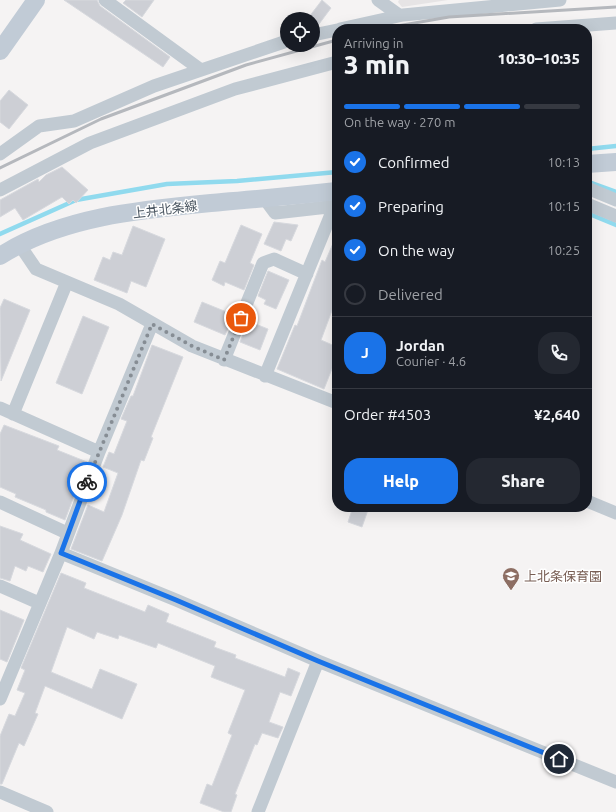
<!DOCTYPE html>
<html lang="en">
<head>
<meta charset="utf-8">
<style>
  body { margin:0; font-family:Ubuntu,"Noto Sans JP",sans-serif; background:#242831; color:#f1f3f6; height:100vh; display:flex; flex-direction:column; font-size:15px; white-space:nowrap }
  * { box-sizing:border-box; margin:0 }
  p { font-size:13px; color:#9ea1a6 }
  .icon { flex:none; width:22px; height:22px; fill:none; stroke:currentColor; stroke-width:2; stroke-linecap:round; stroke-linejoin:round }
  .map { position:relative; flex:1; overflow:hidden }
  .details { position:absolute; left:332px; top:24px; width:260px; height:488px; display:flex; flex-direction:column; background:#171b24; border-radius:16px; box-shadow:0 4px 16px #0002 }
  .details>* { flex:none }
  .buttons { position:absolute; left:280px; top:12px; display:grid; gap:8px }
  .buttons a { display:grid; place-items:center; width:40px; height:40px; border-radius:50%; background:#171b24; box-shadow:0 4px 16px #0002; font-size:20px }
  .pin { position:absolute; display:grid; place-items:center; width:34px; height:34px; color:#fff; margin:-17px; border:2px solid #fff; border-radius:50%; box-shadow:0 1px 4px #0007 }
  .courier { position:absolute; display:grid; place-items:center; width:40px; height:40px; margin:-20px; border:3px solid #1a73e8; border-radius:50%; background:#fff; color:#222; box-shadow:0 1px 5px #0007 }
  .overview em { font-style:normal; font-weight:800 }
  .overview div { display:flex; flex-direction:column-reverse }
  .overview { display:flex; align-items:center; justify-content:space-between; height:68px; padding:0 12px }
  h1 { font-size:26px; font-weight:800; line-height:30px }
  .bar { display:grid; grid-template-columns:repeat(4,1fr); gap:6px 4px; align-content:center; height:48px; padding:0 12px }
  .bar i { height:5px; border-radius:3px; background:#363941 }
  .bar .current { background:#1a73e8 }
  .bar p { grid-column:span 4 }
  .line { display:flex; align-items:center; gap:10px; padding:0 12px; border-top:1px solid #363941 }
  .line div { flex:1 }
  .round { display:grid; place-items:center; flex:none; width:42px; height:42px; border-radius:16px; background:#242831 }
  ol { padding:0 12px; list-style:none }
  li { display:flex; align-items:center; gap:12px; height:44px }
  li p { margin-inline-start:auto }
  li .icon { padding:4px; border-radius:50%; background:#1a73e8; color:#fff; stroke-width:4 }
  li:last-child { color:#9ea1a6 }
  li i { width:22px; height:22px; border:2px solid #363941; border-radius:50% }
  .button { display:flex; gap:8px; margin-top:auto; padding:8px 12px }
  .button a { flex:1; height:46px; border-radius:16px; background:#1a73e8; color:#fff; font-size:16px; font-weight:800; line-height:46px; text-align:center }
  .button a+a { background:#242831; color:#f1f3f6 }
  .map>svg:first-child { display:block }
  .education { fill:#e6e4e5 }
  .lines { fill:none; stroke-linecap:round; stroke-linejoin:round }
  .stream { stroke:#90daee; stroke-width:4.5 }
  .building { fill:#cdcfd5; stroke:#d7d9de }
  .street { stroke:#c1cad2; stroke-width:13 }
  .secondary { stroke:#c1cbd6; stroke-width:18 }
  .rail { stroke:#b5b8bd; stroke-width:3 }
  .done { stroke:#868d94; stroke-width:4; stroke-dasharray:0 7.2 }
  .route { stroke:#1a73e8; stroke-width:5 }
  .labels { text-anchor:middle; dominant-baseline:central; stroke-width:3; stroke-linejoin:round; paint-order:stroke }
  .street-label { font-size:13px; fill:#4a5661; stroke:#fff }
  .education-label { font-size:13px; fill:#785e54; stroke:#fff; text-anchor:start }
</style>
</head>
<body>
<div class="map">
<svg width="616" height="812" viewBox="0 0 616 812">
  <rect width="100%" height="100%" fill="#f5f3f3"/>
  <!-- education -->
  <path class="education" d="M399 0H448L402 7 398 2Z"/>
  <g class="lines">
    <!-- stream -->
    <path class="stream" d="M587 149 616 146
      M589 182 616 192
      M587 213 616 225
      M0 234 76 200 167 184 237 181 337 172"/>
  </g>
  <!-- building -->
  <path class="building" d="M64 0H97L100 6 170 57 163 67Z
    M126 0H154L142 17 123 3Z
    M322 0 331 8 319 24 309 17Z
    M9 90 28 105 9 129 0 122V101Z
    M62 167 88 190 76 203 73 200 69 204 62 197 23 220 15 208 0 217V200L38 179 39 182 46 175Z
    M274 222 298 225 291 241 286 239 281 251 264 244Z
    M241 225 262 234 250 263 254 265 244 290 225 282 224 286 212 280 220 261 225 263Z
    M133 226 165 239 146 287 131 281 127 293 94 280 103 257 110 260 113 252 122 255Z
    M337 234V297L321 340 337 347V356L324 389 277 369 295 325 297 326 322 260 325 262Z
    M268 271 289 280 276 309 264 304 266 300 258 296Z
    M4 299 30 310 1 381 0 308Z
    M202 302 234 315 225 335 194 322Z
    M83 316 109 327 82 394 56 383Z
    M248 321 268 329 260 350 240 342Z
    M152 345 183 357 151 437 153 438 144 461 141 460 122 515 102 561 71 549 88 505 104 512 118 473 103 467 109 452 114 454 127 421 121 419 131 396H133Z
    M4 425 59 446 57 450 87 462 65 520 46 512V510L15 497 16 494 0 487V434Z
    M353 507H369L362 527 348 522Z
    M0 526 23 534 20 540 51 554 43 572 28 566 26 571 15 566 10 581 0 578Z
    M61 573 86 583 84 588 145 612 148 605 169 614 166 622 216 642 214 647 236 655 235 658 285 677 288 668 300 673 291 696 280 692 269 722 283 727 278 738 262 733 257 745 255 744 235 794 237 795 231 812H224L200 803 207 784 212 786 232 735 228 733 245 690 211 677 215 666 158 643 156 648 119 635 118 639 97 632 94 639 67 627 51 672 92 689 100 669 137 684 122 719 45 686 35 713 38 714 24 746 19 743 2 784H0V736L9 714 15 716 25 693 17 690 25 670 21 668Z
    M0 610 24 620 7 662 0 659Z"/>
  <g class="lines">
    <!-- street -->
    <path class="street" d="M105 0 201 70
      M378 0 399 15
      M340 29 403 15 560 0
      M536 29 616 23
      M313 35 337 30
      M0 154 39 126 74 121 154 86 287 41
      M587 188 616 200
      M0 190 90 143 235 89 337 62
      M264 198 275 213 337 206
      M587 204 616 216
      M19 244 36 269 119 304 192 346 337 403
      M224 360 263 263 274 259 307 274
      M265 376 334 207
      M0 408 99 452
      M13 414 67 282
      M587 501 616 513
      M0 502 67 533
      M61 553 176 600 318 661 616 782
      M0 586 39 603
      M0 699 61 553 99 452 152 324
      M0 792 47 812
      M258 812 318 661"/>
    <!-- secondary -->
    <path class="secondary" d="M0 51 36 0
      M587 164 616 162
      M0 256C64 215 148 209 222 202 260 199 299 195 337 191"/>
    <!-- rail -->
    <path class="rail" d="M380 29 449 17 616 7
      M0 168 101 119 246 65 337 40"/>
  </g>
  <g class="lines">
    <!-- done -->
    <path class="done" d="M87 482 152 324 192 346 224 360 241 318"/>
    <!-- route -->
    <path class="route" d="M87 482 61 553 176 600 318 661 559 759"/>
  </g>
  <!-- icons -->
  <defs>
    <symbol id="school-pin" viewBox="-11 -11 22 30"><path d="M0 17L-7.5 6A9.5 9.5 0 1 1 7.5 6Z" fill="#8d6e63" stroke="#fff"/><path d="M0-5L7-2L0 1L-7-2ZM-4 1L0 2.5L4 1V4Q0 6-4 4Z" fill="#fff"/></symbol>
  </defs>
  <g fill-rule="evenodd">
    <use href="#school-pin" x="501" y="566" width="20" height="27"/>
  </g>
  <g class="labels">
    <!-- street labels -->
    <g class="street-label">
      <text transform="translate(165 209) rotate(-7)">上井北条線</text>
    </g>
    <!-- education labels -->
    <g class="education-label">
      <text x="524" y="576">上北条保育園</text>
    </g>
  </g>
</svg>
<div class="buttons">
<a><svg class="icon" aria-label="locate" viewBox="0 0 24 24"><circle cx="12" cy="12" r="6"/><path d="M12 2v4M12 18v4M2 12h4M18 12h4"/></svg></a>
</div>
<div class="pin" style="left:241px;top:318px;background:#ea580c"><svg class="icon" aria-label="bag" viewBox="0 0 24 24"><path d="M5 8h14l-1 12H6zM9 8a3 3 0 0 1 6 0"/></svg></div>
<div class="pin" style="left:559px;top:759px;background:#1f2937"><svg class="icon" aria-label="home" viewBox="0 0 24 24"><path d="M3 11l9-7 9 7M6 9v11h12V9"/></svg></div>
<div class="courier" style="left:87px;top:482px"><svg class="icon" aria-label="bike" viewBox="0 0 24 24"><circle cx="6" cy="16" r="4"/><circle cx="18" cy="16" r="4"/><path d="M6 16l4-8h5l3 8M10 8l3 8H6M13 5h3"/></svg></div>
<section class="details">
<div class="overview"><div><h1>3 min</h1><p>Arriving in</p></div><em>10:30–10:35</em></div>
<div class="bar"><i class="current"></i><i class="current"></i><i class="current"></i><i></i><p>On the way · 270 m</p></div>
<ol>
<li><svg class="icon" aria-label="check" viewBox="0 0 24 24"><path d="M5 12l5 5 9-10"/></svg>Confirmed<p>10:13</p></li>
<li><svg class="icon" aria-label="check" viewBox="0 0 24 24"><path d="M5 12l5 5 9-10"/></svg>Preparing<p>10:15</p></li>
<li><svg class="icon" aria-label="check" viewBox="0 0 24 24"><path d="M5 12l5 5 9-10"/></svg>On the way<p>10:25</p></li>
<li><i></i>Delivered</li>
</ol>
<div class="line" style="height:72px"><b class="round" style="background:#1a73e8;color:#fff">J</b><div><b>Jordan</b><p>Courier · 4.6</p></div><a class="round"><svg class="icon" aria-label="phone" viewBox="0 0 24 24"><path d="M5 4h4l2 5-3 2q2 4 5 5l2-3 5 2v4C11 20 4 13 5 4z"/></svg></a></div>
<div class="line" style="height:52px"><div>Order #4503</div><b>¥2,640</b></div>
<div class="button"><a>Help</a><a>Share</a></div>
</section>
</div>
</body>
</html>
